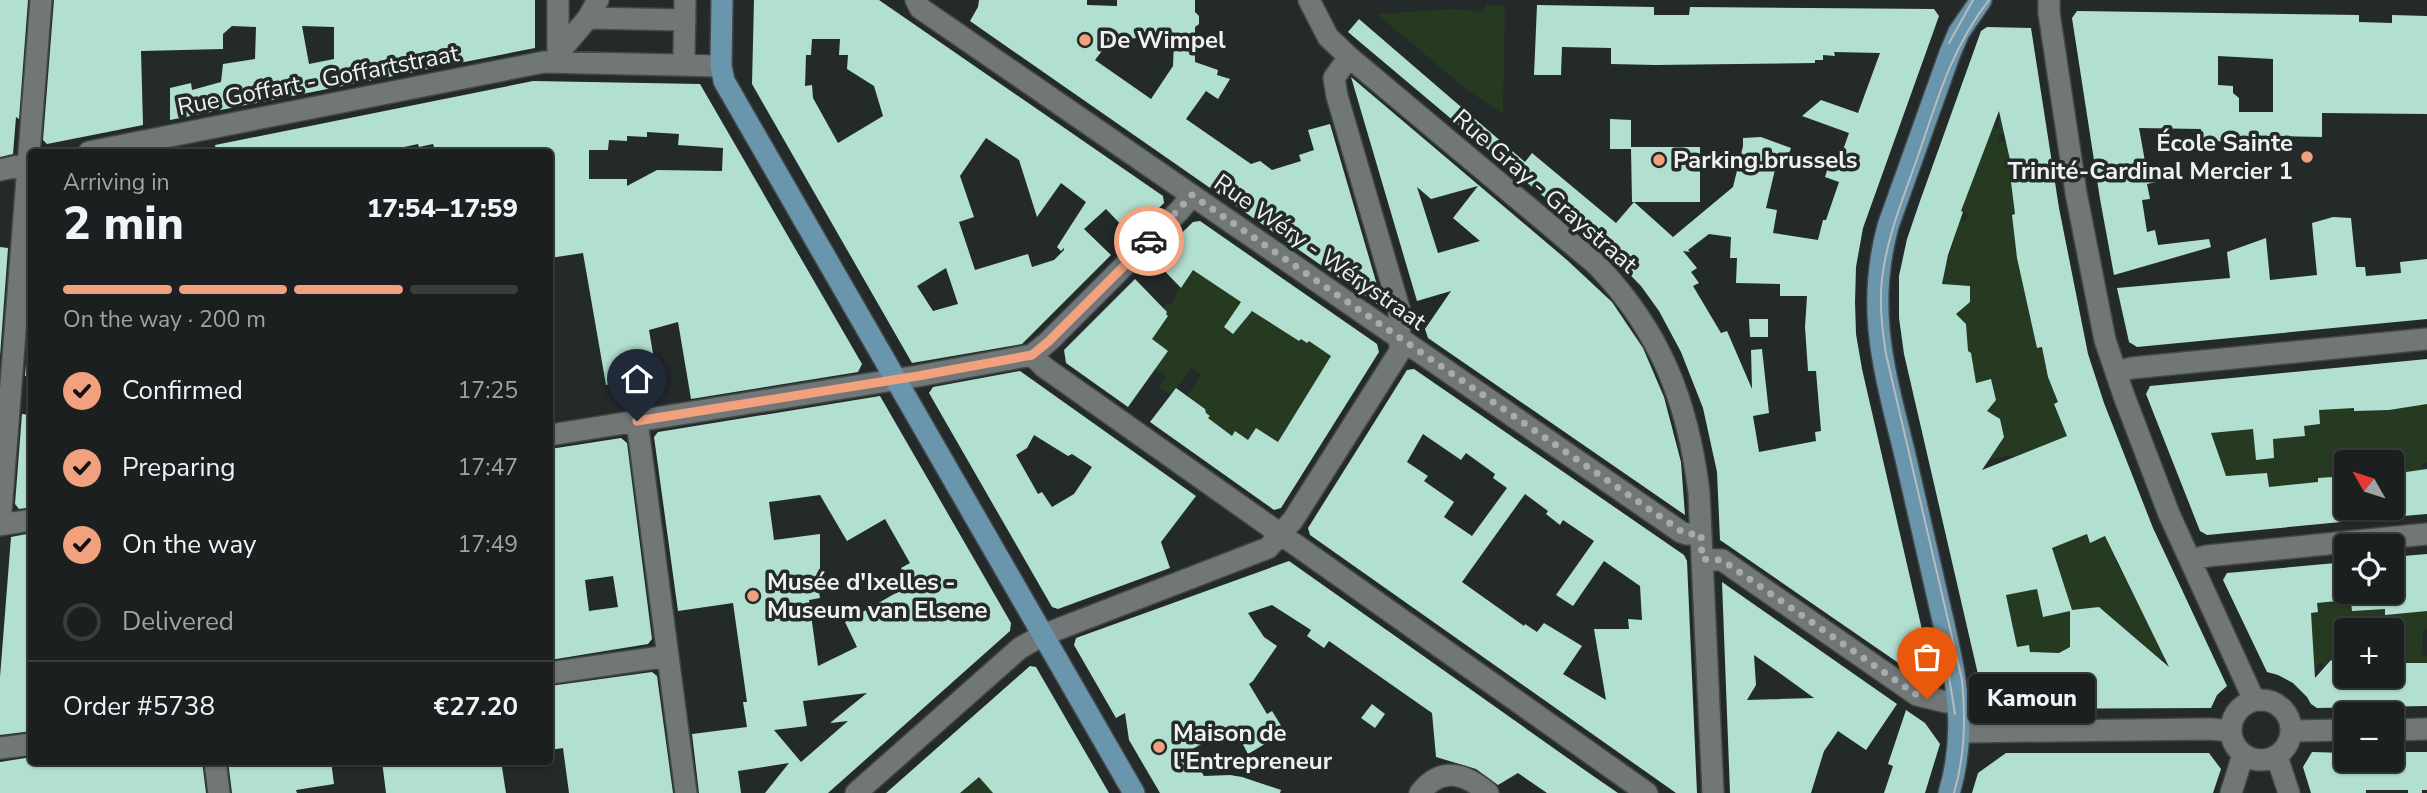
<!DOCTYPE html>
<html lang="en">
<head>
<meta charset="utf-8">
<style>
  body { margin:0; font-family:"Nunito Sans",sans-serif; background:#242728; color:#f1f3f6; height:100vh; display:flex; flex-direction:column; font-size:26px; white-space:nowrap }
  * { box-sizing:border-box; margin:0 }
  p { font-size:23px; color:#a0a2a4 }
  .icon { flex:none; width:38px; height:38px; fill:none; stroke:currentColor; stroke-width:2; stroke-linecap:round; stroke-linejoin:round }
  .map { position:relative; flex:1; overflow:hidden }
  .drawer { position:absolute; left:28px; top:149px; width:525px; height:616px; display:flex; flex-direction:column; background:#1b1f1f; border-radius:7px; box-shadow:0 2px 5px #0004,0 0 0 2px #393d3d }
  .drawer>* { flex:none }
  .needle { width:46px; rotate:309deg }
  .tools { position:absolute; left:2334px; top:450px; display:grid; gap:14px }
  .tools a { display:grid; place-items:center; width:70px; height:70px; border-radius:7px; background:#1b1f1f; box-shadow:0 2px 5px #0004,0 0 0 2px #393d3d; font-size:35px }
  .pin { position:absolute; display:grid; place-items:center; width:60px; height:60px; color:#fff; margin:-72px -30px; border-radius:50% 50% 50% 0; rotate:-45deg; box-shadow:0 0 7px #0007 }
  .pin .icon { rotate:45deg }
  .courier { position:absolute; display:grid; place-items:center; width:70px; height:70px; margin:-35px; border:5px solid #f1a17d; border-radius:50%; background:#fff; color:#222; box-shadow:0 2px 9px #0007 }
  .bubble { position:absolute; height:49px; border-radius:7px; background:#1b1f1f; box-shadow:0 2px 5px #0004,0 0 0 2px #393d3d; font-size:23px; font-weight:800; line-height:49px; text-align:center }
  .overview em { font-style:normal; font-weight:800 }
  .overview div { display:flex; flex-direction:column-reverse }
  .overview { display:flex; align-items:center; justify-content:space-between; height:119px; padding:0 35px }
  h1 { font-size:46px; font-weight:800; line-height:52px }
  .bar { display:grid; grid-template-columns:repeat(4,1fr); gap:10px 7px; align-content:center; height:84px; padding:0 35px }
  .bar i { height:9px; border-radius:5px; background:#393d3d }
  .bar .on { background:#f1a17d }
  .bar p { grid-column:span 4 }
  .line { display:flex; align-items:center; gap:18px; padding:0 35px; border-top:2px solid #393d3d }
  .line div { flex:1 }
  ol { padding:0 35px; list-style:none }
  li { display:flex; align-items:center; gap:21px; height:77px }
  li p { margin-inline-start:auto }
  li .icon { padding:7px; border-radius:50%; background:#f1a17d; color:#111; stroke-width:4 }
  li:last-child { color:#a0a2a4 }
  li i { width:38px; height:38px; border:4px solid #393d3d; border-radius:50% }
  .map>svg:first-child { display:block }
  .green { fill:#263a22 }
  .building { fill:#b2e0d0; fill-rule:evenodd }
  .lines { fill:none; stroke-linecap:round; stroke-linejoin:round }
  .minor-casing { stroke:#444748; stroke-width:24 }
  .major-casing { stroke:#444748; stroke-width:24 }
  .minor { stroke:#717677; stroke-width:21 }
  .major { stroke:#6995ad; stroke-width:21 }
  .tram { stroke:#b9bbbc; stroke-width:2 }
  .done { stroke:#a8abac; stroke-width:7; stroke-dasharray:0 12.6 }
  .route { stroke:#f1a17d; stroke-width:9 }
  .poi-dot { fill:#f1a17d; stroke:#242929; stroke-width:2.5 }
  .labels { text-anchor:middle; dominant-baseline:central; stroke-width:7; stroke-linejoin:round; paint-order:stroke }
  .poi-label { font-size:24px; font-weight:bold; fill:#eff1f2; stroke:#242929; text-anchor:start }
  .street-label { font-size:24px; fill:#eff1f2; stroke:#242929 }
</style>
</head>
<body>
<div class="map">
<svg width="2427" height="793" viewBox="0 0 2427 793">
  <rect width="100%" height="100%" fill="#242929"/>
  <!-- green -->
  <path class="green" d="M1486 4 1505 6 1503 114 1466 89 1377 14 1453 9 1483 12Z
    M2016 116 2004 133 1999 134 1998 142 2019 140 2008 150 2015 181 2011 182 2018 214 2012 215 2019 272 2029 271V317L2030 320 2037 318 2034 332 2037 348 2043 347 2058 402 2054 404 2060 420 2065 419 2072 426 2053 547 2086 533 2090 543 2108 535 2119 559 2116 561 2120 570 2134 564 2132 591 2136 599 2180 650 2162 660 2176 671 2144 680V645L2099 607 2072 611 2035 579 2043 617 2070 611 2077 663 2059 653 2030 652 2029 647 2013 648 2014 632 2008 602H2004L2015 457 2012 455 1982 461 2004 437 2000 419 1974 423 1996 400 1992 382 1989 380 1964 385 1967 350 1966 324 1963 321 1939 322 1945 270 1958 228V219L1965 221 1968 214 1958 210 1987 142 1979 121 1998 128 1999 119Z
    M1203 268 1252 311 1270 310 1263 319 1271 324 1274 320 1278 327 1298 341 1301 339 1307 343 1309 341 1322 350H1340L1309 392 1284 431 1283 449 1256 429 1244 445 1241 436 1236 431 1227 443 1208 418 1210 416 1204 411 1205 409 1199 404 1196 408 1185 399 1201 375 1192 368 1171 395 1159 387 1166 377 1155 369 1168 351 1143 333 1163 324 1168 316 1161 311 1167 303 1172 305 1178 290 1193 270 1199 274Z
    M2388 389 2405 406 2427 404V463H2421L2422 474 2414 475 2413 471H2409V476L2392 474V462H2347V472L2342 473 2341 462H2338V465H2335L2336 478 2318 486C2303 481 2292 485 2276 491L2247 477 2246 474H2242L2231 496 2216 446 2208 435 2210 425 2309 411 2311 425 2320 424 2318 403 2354 408 2355 411 2371 410 2389 411Z
    M2374 597 2375 610 2385 609 2386 614 2427 609V629H2423L2422 655 2427 656V653V668L2416 664H2397L2396 678H2390V676H2392V630H2347V677L2326 679 2339 667 2331 660 2326 666 2320 663 2316 667 2311 663 2309 613 2318 612 2317 602Z
    M978 776 993 793H950Z"/>
  <!-- building -->
  <path class="building" d="M0 0H28L19 119 16 117 13 154 0 157Z
    M54 0H535V48L170 120V88L191 83 192 90 221 82 223 64 255 59 256 27 232 26 223 34V49L141 51 143 125 47 144 43 140ZM302 26 334 27V59L309 64Z
    M754 0H879L1163 196 1164 203 1131 235 1106 209 1084 229 1111 255 1022 344 912 363 752 84ZM812 39H840L839 55H848L847 69 874 86 883 116 838 143 813 98 812 85 805 86 806 55H811ZM986 138 1019 160 1037 217 1061 183 1086 202 1057 247 1061 251 1064 248V250L1054 260 1032 267 1028 254 975 270 959 222 974 217 960 176ZM946 268 958 304 933 311 917 286Z
    M979 0H1087V5L1117 6V0H1195V12L1199 16V24L1195 27V62L1218 70 1217 75 1230 79 1218 99 1206 91 1186 119 1251 164 1260 161 1272 170 1301 161 1299 155 1314 150 1308 130 1330 124 1384 309 970 21 978 7ZM1144 36H1173L1174 41 1173 66 1151 99 1095 60 1111 39 1144 38Z
    M1537 5 1654 7V15H1689L1690 7 1934 9 1939 16 1863 228 1856 267 1855 302 1856 334 1862 369 1935 686 1929 684 1720 540 1717 472 1703 408 1681 352 1659 311 1641 286 1599 243 1348 32 1359 19 1525 162 1532 153 1616 223 1634 202H1632L1631 149H1610V119L1631 120V147H1700V202H1634L1673 237 1733 187 1743 146V138L1761 137 1791 148 1785 164 1777 161 1766 208 1777 210 1773 233 1818 240 1823 220H1826L1839 182 1825 177 1830 161 1838 164 1849 133 1802 116 1821 100 1858 113 1880 53 1834 52 1835 56 1823 55V60H1815V63L1655 65 1611 64V48L1562 47 1561 75H1534ZM1709 234 1731 237 1730 258H1737L1736 283 1780 284V296H1807L1805 327 1808 371H1816L1821 431 1815 432 1816 441 1759 452 1753 416 1769 413 1762 349 1751 350 1752 389 1727 331 1721 333 1693 286 1699 283 1691 272 1697 268 1683 251 1690 252 1688 250Z
    M2077 11 2359 15V22L2392 23V15L2427 16V114L2322 113V137L2277 136V142L2201 141V129L2139 128 2146 167 2159 165 2161 181 2147 184 2150 199 2142 200 2147 232 2155 230 2158 245 2209 239 2211 247 2114 275 2100 199 2072 18ZM2218 56 2273 59V112H2239V98L2233 93V86L2218 85Z
    M1987 27 2031 28 2059 208 2088 354 2104 403 2153 528 2227 686 2217 695 2211 708 1990 709 1983 696 1904 354 1899 318V276L1907 239 1920 201 1981 31ZM1999 111 2015 182H2011L2015 214 2012 215 2017 258 2037 348 2042 347 2048 377 2058 402 2054 404 2067 436 1982 470 2004 437 2000 419 1987 411 1996 400 1991 379 1976 383 1971 353 1968 351 1966 324 1956 314 1970 302V286L1942 284 1948 255 1963 212 1961 211ZM2087 534 2090 543 2105 536 2169 667 2099 607 2072 610 2052 548ZM2037 589 2043 617 2070 611V647L2059 653 2030 652 2029 645 2017 647 2006 595Z
    M1351 77 1567 260 1612 302 1643 348 1664 397 1681 462 1685 515 1428 338 1425 329 1451 291 1417 301ZM1478 186 1453 218 1480 241 1438 253 1417 187 1431 199Z
    M533 81 700 84 862 364 858 372 691 399 678 322 649 330 657 377 606 385 583 253 550 258V152H468L467 147 447 151 446 147 435 150 433 144 419 147 418 144 381 152H216L215 145ZM647 132 679 134 678 145 723 148 722 171 657 170 627 186V179H589V150H608L609 140 627 141V136L647 137Z
    M2333 217 2351 218 2356 267H2365L2366 276 2401 273 2400 262 2427 259V319L2137 347 2129 342 2117 288 2230 278 2227 252 2266 238 2270 280 2317 275 2312 223Z
    M1200 221 1377 344 1379 352 1281 508 1274 510 1150 422 1176 388 1205 409 1206 413 1210 416 1208 418 1232 436 1235 431 1248 440 1256 428 1278 442 1331 356 1309 341 1307 343 1301 339 1299 341 1252 311 1233 334 1224 327 1241 302 1193 270 1181 288 1154 260 1193 222Z
    M0 247 8 248 0 356Z
    M1135 279 1167 312 1166 314 1168 316 1152 339 1168 351 1128 407 1066 363 1064 350Z
    M32 290V376H25Z
    M1749 319H1768V337H1750Z
    M2427 359V404L2389 410 2354 411V408L2319 410 2320 424 2304 426 2305 436 2273 439 2274 458 2256 460 2253 429 2211 433 2226 476 2267 473 2269 487 2318 482V478L2347 476V508H2382L2383 518 2207 535 2200 531 2146 394 2150 386Z
    M1414 369 1684 555 1687 561 1697 793H1676L1310 535 1308 528 1382 410 1407 370ZM1423 434 1461 460 1466 453 1495 474 1493 478 1507 488 1472 536 1444 517 1454 502 1424 481 1428 476 1407 462ZM1525 494 1548 511 1546 514 1560 525 1563 520 1594 541 1556 595 1573 606 1604 561 1640 586 1642 620 1628 619 1629 629H1594L1606 700 1563 674 1582 646 1544 623 1537 632 1525 624 1524 626 1462 582Z
    M1020 371 1196 496 1161 542 1170 568 1058 609 1052 607 929 393 933 387ZM1034 435 1068 456 1072 454 1092 467 1074 494 1052 507 1042 492 1038 494 1016 455 1027 448Z
    M880 396 1011 623 1010 631 828 793H765L789 763 738 771 741 793H699L692 734 747 727 743 702H747L733 603 678 611 654 437 658 432ZM820 495 847 541 885 519 910 563 901 568 910 585 845 622 857 647 818 666 809 600 820 598 817 579H820V534L774 540 769 502ZM867 693 830 723 848 721 801 762 774 730 807 726 803 701Z
    M22 414 32 415V507L19 509 15 504Z
    M621 438 627 443 652 639 648 644 550 660V449ZM613 576 618 607 589 611 585 580Z
    M2427 469V514L2392 517V474Z
    M32 533V731L0 735V677L11 537Z
    M2427 554V611L2385 615V609L2352 611 2350 592H2392V557Z
    M1289 561 1586 771 1618 793H1547L1518 773 1498 785 1476 769 1436 757 1432 713 1329 641 1324 648 1307 636 1311 630 1272 605 1248 613 1264 637 1277 646 1253 681 1249 684 1267 714 1272 711 1285 732 1248 754 1233 726 1189 751 1204 776 1230 775 1242 777 1281 790 1280 793H1160L1129 740 1125 713 1116 718 1074 645 1076 638Z
    M2347 562V600L2317 603 2318 612 2311 613 2315 678 2331 660 2347 676H2396L2397 663H2427V706L2317 708 2311 704 2307 697 2293 683 2278 675 2267 672 2223 580 2227 573Z
    M1722 582 1897 704 1866 750 1838 731 1824 751 1811 793H1730ZM1754 655 1781 674 1814 698 1747 700 1756 685Z
    M1030 666 1036 667 1109 793H993L979 777 960 793H886Z
    M652 672 657 676 673 793H569L563 748 550 750V686Z
    M1372 704 1385 714 1375 728 1361 718Z
    M1906 710 1925 723 1940 744 1925 793H1884L1893 766 1888 764Z
    M2312 752 2347 753V760H2392V752H2427V790H2422V793H2408V790H2366V793H2311L2303 767Z
    M2006 753H2209L2221 769 2213 793H1972L1978 773Z
    M32 757V761H202L206 793H0V762Z
    M228 761H331L334 784 296 790 297 793H232Z
    M382 761H501L506 793H386Z"/>
  <g class="lines">
    <defs>
      <path id="minor" d="M558 0V61
        M916 0 920 8 1681 532 1687 534H1701
        M1309 0 1328 37 1349 57 1597 265C1661 332 1688 402 1699 493L1713 793
        M2049 0V13L2076 193 2105 340 2124 396 2169 514 2254 700
        M588 18 598 0
        M561 50 588 18 685 20
        M684 57 685 0
        M89 152 544 62 721 66
        M0 170 32 163
        M1032 355 1044 367 1647 793
        M1032 355 1049 341 1180 210 1192 195
        M2116 372 2132 368 2427 339
        M637 421 686 793
        M550 435 918 376 1032 355
        M0 524 41 0
        M0 525 32 520
        M1702 559 1722 560 1917 695 1946 702H1959
        M2191 560 2207 556 2427 534
        M550 673 668 656
        M2231 730a30 30 0 1 1 60 0a30 30 0 1 1-60 0Z
        M2392 730 2427 729
        M2292 731 2347 730
        M1960 732 2210 729 2231 731
        M0 748 32 744
        M2277 757 2289 793
        M215 761 219 793
        M856 793 1020 648 1043 635 1268 548 1293 520 1400 351 1399 308 1337 96 1334 78 1349 57
        M1420 793C1441 766 1465 773 1488 793
        M2231 793 2243 755"/>
      <path id="major" d="M722 0 721 66 724 81 1134 793
        M1949 793C1968 730 1956 678 1942 616 1930 562 1917 509 1905 455 1885 373 1865 311 1888 226L1950 53 1959 32 1981 0"/>
    </defs>
    <!-- minor casing -->
    <use href="#minor" class="minor-casing"/>
    <!-- major casing -->
    <use href="#major" class="major-casing"/>
    <!-- minor -->
    <use href="#minor" class="minor"/>
    <!-- major -->
    <use href="#major" class="major"/>
    <!-- tram -->
    <path class="tram" d="M1949 43 1973 0
      M1945 652 1955 714
      M1954 793C1965 756 1966 719 1962 680L1886 354C1882 330 1879 304 1882 279 1887 236 1904 196 1918 156 1938 98 1951 49 1989 0"/>
  </g>
  <g class="lines">
    <!-- done -->
    <path class="done" d="M1149 241 1192 195 1681 531 1687 534H1701L1702 559 1722 560 1917 695 1927 699"/>
    <!-- route -->
    <path class="route" d="M637 421 918 376 1032 355 1049 341 1149 241"/>
  </g>
  <!-- markers -->
  <g class="poi-dot">
    <circle cx="1085" cy="40" r="7"/>
    <circle cx="2307" cy="157" r="7"/>
    <circle cx="1659" cy="160" r="7"/>
    <circle cx="753" cy="596" r="7"/>
    <circle cx="1159" cy="747" r="7"/>
  </g>
  <g class="labels">
    <!-- poi labels -->
    <g class="poi-label">
      <text x="1099" y="40">De Wimpel</text>
      <text x="2293" y="143" text-anchor="end">École Sainte<tspan x="2293" dy="28">Trinité-Cardinal Mercier 1</tspan></text>
      <text x="1673" y="160">Parking.brussels</text>
      <text x="767" y="582">Musée d'Ixelles -<tspan x="767" dy="28">Museum van Elsene</tspan></text>
      <text x="1173" y="733">Maison de<tspan x="1173" dy="28">l'Entrepreneur</tspan></text>
    </g>
    <!-- street labels -->
    <g class="street-label">
      <text transform="translate(318 80) rotate(-11)">Rue Goffart - Goffartstraat</text>
      <text transform="translate(1545 191) rotate(41)">Rue Gray - Graystraat</text>
      <text transform="translate(1320 252) rotate(35)">Rue Wéry - Wérystraat</text>
    </g>
  </g>
</svg>
<div class="tools">
<a><svg class="needle" viewBox="-14 -14 28 28"><path d="M0-13l5 13h-10z" fill="#e53935"/><path d="M0 13l5-13h-10z" fill="#a0a2a4"/></svg></a>
<a><svg class="icon" aria-label="locate" viewBox="0 0 24 24"><circle cx="12" cy="12" r="6"/><path d="M12 2v4M12 18v4M2 12h4M18 12h4"/></svg></a>
<a>+</a>
<a>−</a>
</div>
<div class="pin" style="left:1927px;top:699px;background:#ea580c"><svg class="icon" aria-label="bag" viewBox="0 0 24 24"><path d="M5 8h14l-1 12H6zM9 8a3 3 0 0 1 6 0"/></svg></div>
<div class="pin" style="left:637px;top:421px;background:#1f2937"><svg class="icon" aria-label="home" viewBox="0 0 24 24"><path d="M3 11l9-7 9 7M6 9v11h12V9"/></svg></div>
<div class="courier" style="left:1149px;top:241px"><svg class="icon" aria-label="car" viewBox="0 0 24 24"><path d="M5 17H2v-5l4-1 3-4h7l3 4 3 1v5h-3M9 17h6M6 11h13"/><circle cx="7" cy="17" r="2"/><circle cx="17" cy="17" r="2"/></svg></div>
<div class="bubble" style="left:1969px;top:674px;width:126px">Kamoun</div>
<section class="drawer">
<div class="overview"><div><h1>2 min</h1><p>Arriving in</p></div><em>17:54–17:59</em></div>
<div class="bar"><i class="on"></i><i class="on"></i><i class="on"></i><i></i><p>On the way · 200 m</p></div>
<ol>
<li><svg class="icon" aria-label="check" viewBox="0 0 24 24"><path d="M5 12l5 5 9-10"/></svg>Confirmed<p>17:25</p></li>
<li><svg class="icon" aria-label="check" viewBox="0 0 24 24"><path d="M5 12l5 5 9-10"/></svg>Preparing<p>17:47</p></li>
<li><svg class="icon" aria-label="check" viewBox="0 0 24 24"><path d="M5 12l5 5 9-10"/></svg>On the way<p>17:49</p></li>
<li><i></i>Delivered</li>
</ol>
<div class="line" style="height:91px"><div>Order #5738</div><b>€27.20</b></div>
</section>
</div>
</body>
</html>
